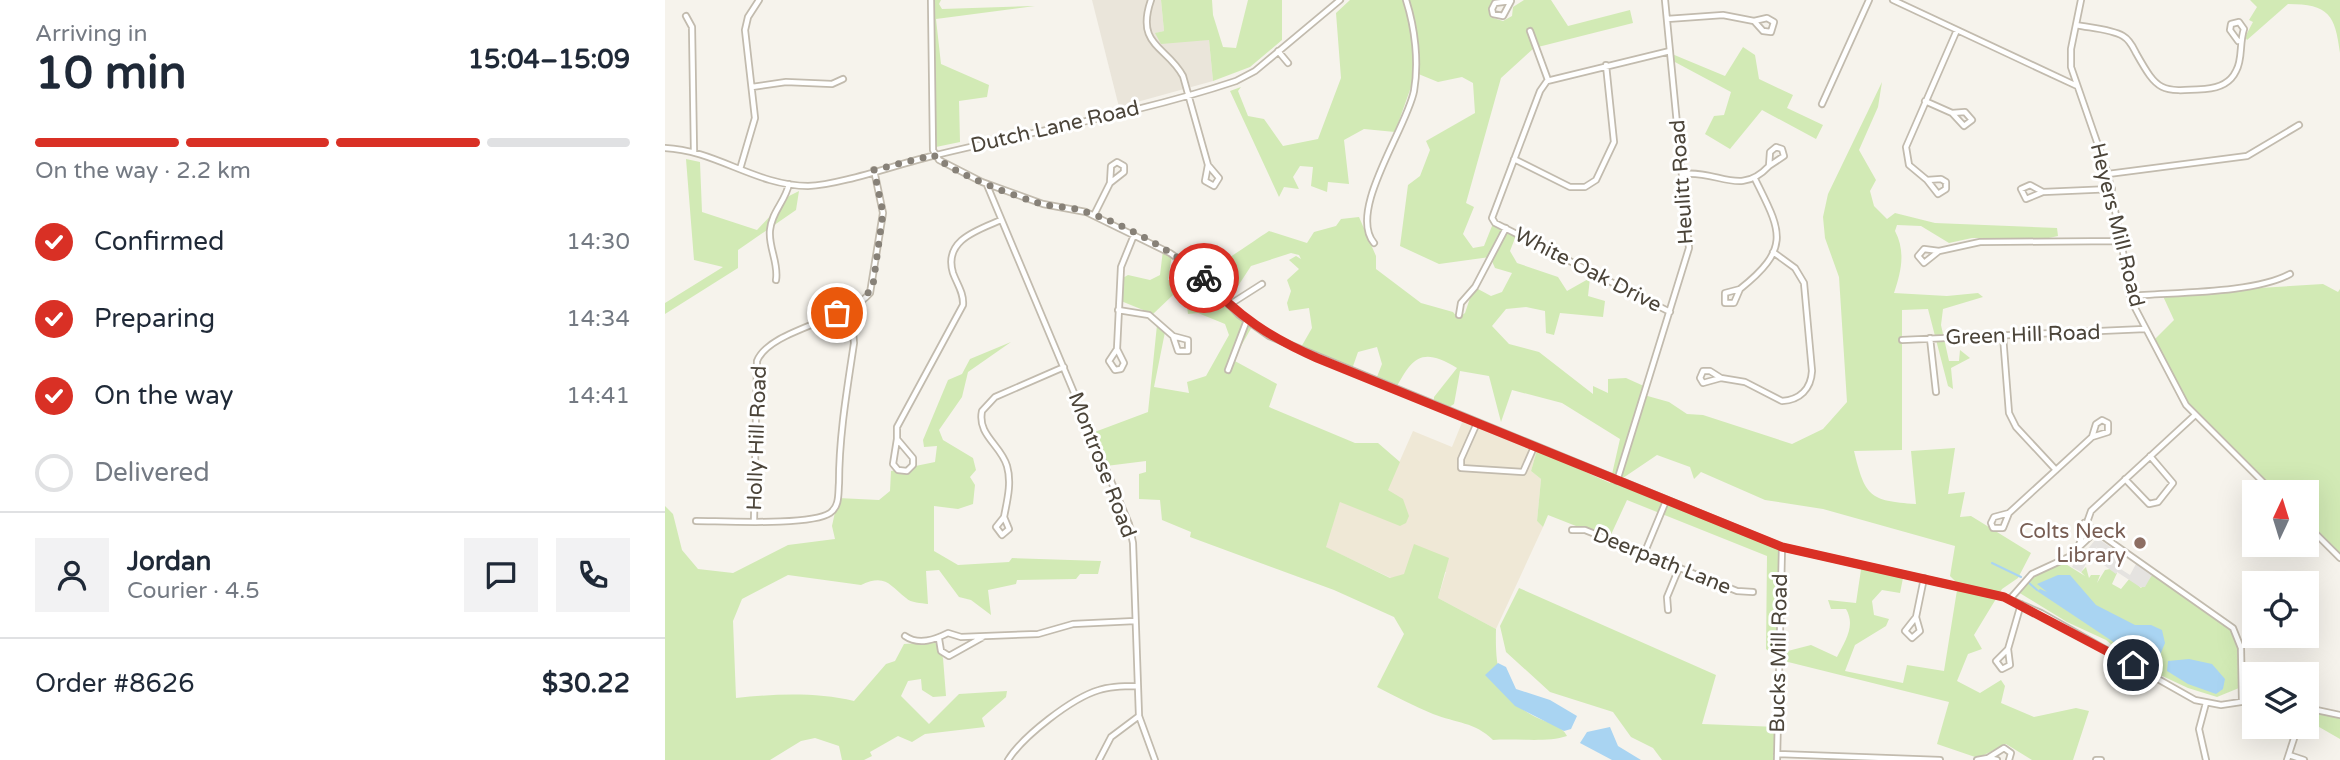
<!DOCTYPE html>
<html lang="en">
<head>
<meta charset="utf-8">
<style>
  body { margin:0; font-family:"Varela Round",sans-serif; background:#f2f2f3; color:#1f2937; height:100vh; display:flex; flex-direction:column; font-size:26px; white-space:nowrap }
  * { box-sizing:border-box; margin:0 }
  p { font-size:23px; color:#747a83 }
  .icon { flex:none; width:38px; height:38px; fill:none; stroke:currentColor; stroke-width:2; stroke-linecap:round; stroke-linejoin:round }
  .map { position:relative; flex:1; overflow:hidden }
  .panel { display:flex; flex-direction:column; background:#fff; width:665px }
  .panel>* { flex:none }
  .needle { width:46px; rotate:4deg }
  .buttons { position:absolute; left:1577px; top:480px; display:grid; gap:14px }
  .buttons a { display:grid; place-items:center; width:77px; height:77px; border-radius:0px; background:#fff; box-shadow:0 7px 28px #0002; font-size:35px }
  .pin { position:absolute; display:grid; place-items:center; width:60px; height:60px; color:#fff; margin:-30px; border:4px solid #fff; border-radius:50%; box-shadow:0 2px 7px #0007 }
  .courier { position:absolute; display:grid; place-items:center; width:70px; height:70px; margin:-35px; border:5px solid #d93025; border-radius:50%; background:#fff; color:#222; box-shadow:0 2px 9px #0007 }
  .overview em { font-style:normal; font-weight:700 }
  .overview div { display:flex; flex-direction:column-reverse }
  .overview { display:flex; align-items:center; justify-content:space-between; height:119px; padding:0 35px }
  h1 { font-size:46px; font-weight:700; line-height:52px }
  .bar { display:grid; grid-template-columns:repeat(4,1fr); gap:10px 7px; align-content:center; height:84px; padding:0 35px }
  .bar i { height:9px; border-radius:5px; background:#e0e1e3 }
  .bar .current { background:#d93025 }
  .bar p { grid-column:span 4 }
  .line { display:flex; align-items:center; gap:18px; padding:0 35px; border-top:2px solid #e0e1e3 }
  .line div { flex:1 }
  .round { display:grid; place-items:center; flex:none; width:74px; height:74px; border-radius:0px; background:#f2f2f3 }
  ol { padding:0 35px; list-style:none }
  li { display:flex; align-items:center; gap:21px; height:77px }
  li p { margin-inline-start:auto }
  li .icon { padding:7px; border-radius:50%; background:#d93025; color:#fff; stroke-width:4 }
  li:last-child { color:#747a83 }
  li i { width:38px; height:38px; border:4px solid #e0e1e3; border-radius:50% }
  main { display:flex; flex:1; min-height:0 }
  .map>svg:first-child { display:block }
  .residential { fill:#eae5da }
  .education { fill:#efe8d6 }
  .green { fill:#d2eab5; fill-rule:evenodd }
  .parking { fill:#e5e3e0 }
  .water { fill:#a9d4f2 }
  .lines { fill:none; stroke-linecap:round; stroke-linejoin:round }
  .stream { stroke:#a9d4f2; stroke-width:2 }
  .minor-casing { stroke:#c2bbae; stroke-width:8 }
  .minor { stroke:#fff; stroke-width:4.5 }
  .done { stroke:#878178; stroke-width:7; stroke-dasharray:0 12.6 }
  .route { stroke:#d93025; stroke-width:9 }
  .education-dot { fill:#8d6e63; stroke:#fff; stroke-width:2.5 }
  .labels { text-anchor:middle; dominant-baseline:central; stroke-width:6; stroke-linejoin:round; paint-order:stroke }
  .street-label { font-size:21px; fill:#4b4439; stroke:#fff }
  .education-label { font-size:21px; fill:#785e54; stroke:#fff; text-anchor:end }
</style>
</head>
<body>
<main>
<section class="panel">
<div class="overview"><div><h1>10 min</h1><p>Arriving in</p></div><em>15:04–15:09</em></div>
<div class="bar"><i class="current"></i><i class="current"></i><i class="current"></i><i></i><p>On the way · 2.2 km</p></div>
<ol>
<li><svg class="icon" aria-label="check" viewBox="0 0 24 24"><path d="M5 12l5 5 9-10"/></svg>Confirmed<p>14:30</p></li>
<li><svg class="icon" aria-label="check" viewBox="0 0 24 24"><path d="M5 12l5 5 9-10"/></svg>Preparing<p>14:34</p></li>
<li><svg class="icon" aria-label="check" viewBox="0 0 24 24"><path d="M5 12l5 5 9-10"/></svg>On the way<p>14:41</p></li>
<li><i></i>Delivered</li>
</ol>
<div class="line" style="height:126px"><a class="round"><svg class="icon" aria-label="person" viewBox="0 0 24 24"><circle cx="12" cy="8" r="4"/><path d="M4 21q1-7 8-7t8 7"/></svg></a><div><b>Jordan</b><p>Courier · 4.5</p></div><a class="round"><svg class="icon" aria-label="chat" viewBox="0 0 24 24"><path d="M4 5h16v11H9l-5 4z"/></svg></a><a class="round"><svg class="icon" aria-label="phone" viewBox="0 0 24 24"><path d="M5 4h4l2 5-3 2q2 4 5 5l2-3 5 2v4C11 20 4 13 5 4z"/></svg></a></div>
<div class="line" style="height:91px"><div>Order #8626</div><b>$30.22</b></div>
</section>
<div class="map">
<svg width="1675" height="760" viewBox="0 0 1675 760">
  <rect width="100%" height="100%" fill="#f6f3ec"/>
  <!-- residential -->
  <path class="residential" d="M427 0H496L499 31 491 33 544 40 548 81 454 107Z"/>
  <!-- education -->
  <path class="education" d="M798 420 872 450 866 471 876 479 872 521 878 527 831 629 773 598 781 572 726 578 660 547 675 502 722 490 748 431 787 447Z"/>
  <!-- green -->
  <path class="green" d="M265 0H276L274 4 277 9 370 6 271 19 276 64 324 85 322 97 294 101 295 142 271 147Z
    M496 0H547L548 15 558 47 571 48 583 0H617V40L585 67 548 81 544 40 496 44 490 33 499 31Z
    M685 0H829L825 17 838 21 847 16 848 7 859 0H886L903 26 965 10 968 23 869 48 836 78 801 203 809 207 798 234 808 248 819 246 829 221 852 233 845 251 852 263 893 277 902 291 925 278 923 296 940 301 938 317 895 313 889 335 881 333 880 311 861 307 841 309 827 326 844 344 874 352 928 394V386L943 393V379L961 378 981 387 979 395 1004 402 1022 414 1038 415 1127 444 1158 429 1182 402 1174 277 1160 238 1158 217 1163 194 1217 82 1213 107 1194 150 1211 180 1205 191 1209 206 1222 219 1230 213 1270 223 1392 228 1393 236 1384 238H1307L1284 243 1256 226 1232 225 1230 231C1241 252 1236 272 1229 293L1282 296 1313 293 1318 297 1278 309 1276 325 1284 361H1294L1295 350 1305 358 1286 368 1288 389 1283 386 1263 309 1237 310V450L1189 451C1200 496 1204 501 1251 504L1246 451 1290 448 1283 494 1300 492 1295 517 1306 516 1366 553 1353 578 1337 589 1309 635 1317 649 1303 654 1292 681 1315 693 1336 680 1340 686 1336 703 1369 717 1411 708 1424 711 1408 760H1367L1341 744 1313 758 1272 744 1284 702 1115 660 1101 649 1102 556 962 500 944 539 883 515 878 527 872 521 876 479 866 471 872 450 945 483 955 439 897 403 847 390 836 422 824 376 795 371 789 404 781 409 769 405V397L792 368C756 346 747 358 730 390L710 382 717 364 712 347 693 352 686 372 635 349 647 328 644 308 624 311 622 303 626 291 622 280 634 269 624 260 631 256 636 259 634 255 626 253 586 266 562 303 588 325 568 360 612 384 604 407 690 443H713L735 462 723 490 738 499 744 516 741 523 735 526 675 502 661 547 725 578 739 574 749 544 784 558 773 598 831 629C830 669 834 701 875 719 885 723 897 726 902 736 881 743 851 738 828 740 810 722 791 723 768 714 749 706 730 696 712 687L739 634 729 617 669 590 525 537 526 532 497 520 495 500 474 499V474L481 472V461L441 466 427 433 483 412 492 325 500 332 489 387 524 393 522 382 541 376 564 335 560 324 533 313 523 314 522 306 508 295 488 314 456 301V279L463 275 485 280 495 275 498 250 507 255 503 280C530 285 581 246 604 231L642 243 649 232 671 226 676 219 694 217 711 256V269L756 303 788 312 793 318 800 313 807 292 813 289 826 296 837 292 847 273 830 268 825 257 774 264 735 246 743 185 755 176 765 150 761 141 810 113 808 83 797 77 773 82 751 73 730 132 699 129 679 140 684 184 663 182 662 192 646 186 648 167 635 166 628 177 634 189 619 187 614 197 565 91 576 87 573 91 583 116 599 119 618 146 653 139 676 78 671 13ZM992 455 1025 467 1029 479 1036 472 1100 500 1158 509 1290 546 1285 576 1293 584 1279 671 1242 665 1238 683 1180 671 1190 645 1221 626 1224 619 1209 615 1207 601 1217 590 1235 593 1239 573 1197 563 1191 603 1163 600 1166 609H1181C1191 626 1180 641 1172 657L1146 645 1115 653 1116 545 955 480Z
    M1585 0H1675V53C1670 15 1664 4 1623 4L1582 40 1580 37 1588 22 1584 20 1592 7Z
    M1078 47 1090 55 1094 79 1128 95 1122 108 1158 125 1151 139 1097 110 1065 149 1040 134 1049 116 1059 115 1066 92 1008 61 1007 54 1060 76Z
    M21 159 35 162 37 212 92 230 124 196 134 191 131 210 73 250V268L0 314V303L58 267 29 260Z
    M1658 284 1673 292 1675 289V559L1642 525V492H1608L1524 410 1487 342 1509 320 1497 294Z
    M346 342 303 372 297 397 274 430 278 440 308 458 311 470 305 477 310 485 308 504 293 509 269 506V551L293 565 344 562 347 558 436 561 433 574H415L411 579 352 580 351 584 323 590 326 615 306 600 294 597 274 570 261 571 263 604C256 603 246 603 241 598 225 586 221 573 196 585L123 575 77 599 68 621 71 698C109 694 151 692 189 701L221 664 230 661 239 644 270 642 278 658 281 696 268 697 257 690 256 679 243 681 236 696 264 724 294 694 342 691 341 697 317 718 320 727 260 734 247 742 233 736 205 752 207 756 199 760H177L174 746 150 738 136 741 105 760H0V506L8 514 17 550 33 569 68 573 123 545 170 539 167 526 173 498 214 500 225 491 226 471 270 462 272 446 259 447 258 440 283 380 297 374 305 359Z
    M1399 563 1420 576 1416 572 1421 567 1424 578 1426 575H1435L1432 583 1440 570 1445 569 1452 573 1447 584 1456 589 1465 578 1476 588 1488 574 1566 628 1573 640 1574 688 1552 697 1523 688 1491 673 1475 660 1460 656 1441 640 1402 622 1353 592C1365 574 1380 570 1399 563Z
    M854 588 1051 675 1037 724 1113 727 1112 760H997L988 748 966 737 948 712 885 692 841 652 835 626Z
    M1642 710 1675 714V739L1642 720Z"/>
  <!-- parking -->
  <path class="parking" d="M1432 538 1460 557 1454 568 1465 575 1471 564 1488 573 1480 587H1475L1452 572 1451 574 1428 557 1432 546 1416 572 1407 567 1411 561 1414 562 1417 551 1420 552Z"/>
  <!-- water -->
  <path class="water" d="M1393 575H1405L1431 605 1470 625H1486L1497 630 1500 643 1493 660 1486 663 1477 661 1372 591 1375 589 1382 592 1372 584Z
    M1524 659 1547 664 1560 679 1558 689 1551 694 1523 684 1502 671 1503 661Z
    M833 663 841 667 851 689 885 700 912 716 906 729 899 731 850 706 820 675Z
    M945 727 953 746 976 760H947L915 743 922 732Z"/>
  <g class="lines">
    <!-- stream -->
    <path class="stream" d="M1327 563 1356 577
      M1363 582 1372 590"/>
    <defs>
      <path id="minor" d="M266 0 268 150 274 160 317 182 378 204 421 212 505 253 533 273 574 315 604 336 1117 547 1339 597 1376 613 1530 700 1556 705 1589 700
        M486 0C470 46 502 46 518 76L543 165
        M1228 0 1412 86
        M1416 0 1406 49V67L1443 174 1468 304 1521 405 1608 492
        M846 1 838 16 828 14 827 9 830 3Z
        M21 16 27 27 29 152
        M1102 18 1109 22 1106 32 1098 31 1089 21Z
        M1002 19 1058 15 1089 21
        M1411 25C1425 28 1446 29 1458 36 1465 40 1468 47 1471 53 1493 92 1495 92 1540 89 1553 88 1565 84 1571 71 1578 59 1574 44 1579 29L1574 22 1566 24 1565 30 1573 41
        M865 31 883 80
        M613 51 623 63
        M87 87 121 82 167 84 178 79
        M1260 101 1287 113
        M1157 104 1204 0
        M1300 112 1307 120 1299 126 1287 113Z
        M1111 147 1117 149 1119 156 1104 166 1105 152Z
        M0 148C50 150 92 186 143 186 175 185 233 164 267 156 368 131 472 114 571 81L590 71 675 0
        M849 159 905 187H920L931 180 949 142 941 65
        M452 162 459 166V172L445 183 446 166Z
        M543 165 554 178 549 186 540 181Z
        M75 169 90 118 80 30 83 17 94 0
        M1018 174C1054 170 1075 197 1104 166
        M1443 174 1582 156 1634 125
        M1276 179 1281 182V189L1273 194 1262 180Z
        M1262 180 1244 165 1241 147 1292 30
        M322 185 464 524 468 543 474 716 490 760
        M1365 185 1378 192 1361 199 1356 189Z
        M1378 192 1447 189
        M429 215 445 183
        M709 243C682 211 742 128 749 91 754 62 750 28 741 0
        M1259 249 1274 251 1259 263 1253 256Z
        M1274 251 1315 242 1456 241
        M111 280C114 263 103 247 105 230 107 211 120 202 124 184
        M1075 289C1128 247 1115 230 1090 179
        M1075 289 1069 303H1060V293Z
        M1465 296C1508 292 1588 294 1625 274
        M564 305 597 284
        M453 310 484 315 508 336
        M1005 312 830 223 827 218 875 91 882 81 1005 51
        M794 315 796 303 810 287 841 228
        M508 336 523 340V351H513Z
        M1338 336 1344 413 1351 427 1391 470
        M1265 338 1271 392
        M1237 340 1480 329
        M452 349 456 267 469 235
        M452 349 459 363 456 369 450 370 444 361Z
        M563 370 582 320
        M1038 371H1045L1056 378 1038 383 1035 378Z
        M1056 378 1080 382 1117 401C1135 400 1146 389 1147 371L1139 283 1130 268 1108 252
        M1437 420 1443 423V432L1427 437 1431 424Z
        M812 423 796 459V468L858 472 869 447
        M232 439 228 464 233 470 242 471 248 465V458L232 439V427L298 305C299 293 292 284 288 273 278 240 313 230 336 220
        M1460 479 1484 504 1493 502 1508 483 1485 456
        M952 481 1024 248 1000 0
        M1344 513 1427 437
        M1344 513 1338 528H1328L1326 523 1329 517Z
        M339 517C342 501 347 483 342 466 336 445 312 435 317 411L330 397 399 367
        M339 517 344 529 337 535 331 527Z
        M31 521C57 521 146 526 165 513 175 506 173 493 174 483 174 436 182 390 189 343L188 332 179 310
        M89 521 92 361C105 329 182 321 205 293L218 213 209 170
        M1419 523 1568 628 1576 648 1577 702
        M1642 525 1675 558
        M907 530H920L1072 591 1088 592
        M1414 547 1431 531
        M979 554 1001 501
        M1345 599 1367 574 1406 556 1414 545 1426 511 1529 416
        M1003 610 1002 597 1014 568
        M1251 617 1255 631 1247 638 1240 631Z
        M1251 617 1259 578
        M240 636C254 646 271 639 283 633L296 637 373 634 408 624 470 621
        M274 639 276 651 284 656 318 637
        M1343 649 1345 665 1337 669 1331 661Z
        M1343 649 1356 604
        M1541 703 1534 729 1541 760
        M1642 708 1675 715
        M1112 754 1275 760
        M1624 755 1639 760
        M343 760C358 736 407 698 434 690 446 686 460 686 472 686
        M434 760 446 737 474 716
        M1112 760 1117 547
        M1312 760 1323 758
        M1332 760 1323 758 1339 748 1346 753 1344 760
        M1431 760H1436
        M1622 760 1633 726"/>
    </defs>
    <!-- minor casing -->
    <use href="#minor" class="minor-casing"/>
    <!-- minor -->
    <use href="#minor" class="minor"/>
  </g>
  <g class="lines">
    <!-- done -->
    <path class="done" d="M172 313 200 298 208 285 218 213 209 170 269 155C285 173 357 199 381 205 393 207 406 207 418 211 457 223 509 251 539 278"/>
    <!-- route -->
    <path class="route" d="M539 278C572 316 606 338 652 358L1117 547 1339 597 1468 665"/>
  </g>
  <!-- markers -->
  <circle class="education-dot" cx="1475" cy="543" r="7"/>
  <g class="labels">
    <!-- street labels -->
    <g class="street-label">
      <text transform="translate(390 127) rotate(-13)">Dutch Lane Road</text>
      <text transform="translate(1017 182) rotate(-94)">Heulitt Road</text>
      <text transform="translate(1452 225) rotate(76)">Heyers Mill Road</text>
      <text transform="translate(923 270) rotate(27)">White Oak Drive</text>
      <text transform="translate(1358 335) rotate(-2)">Green Hill Road</text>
      <text transform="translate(92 438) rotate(-88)">Holly Hill Road</text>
      <text transform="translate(437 465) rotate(69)">Montrose Road</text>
      <text transform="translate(997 561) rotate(22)">Deerpath Lane</text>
      <text transform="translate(1114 653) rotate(-89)">Bucks Mill Road</text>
    </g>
    <!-- education labels -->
    <g class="education-label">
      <text x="1461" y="531">Colts Neck<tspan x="1461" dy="24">Library</tspan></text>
    </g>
  </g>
</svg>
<div class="buttons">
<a><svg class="needle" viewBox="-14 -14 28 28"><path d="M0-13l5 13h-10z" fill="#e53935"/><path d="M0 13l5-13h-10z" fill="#747a83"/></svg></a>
<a><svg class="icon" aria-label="locate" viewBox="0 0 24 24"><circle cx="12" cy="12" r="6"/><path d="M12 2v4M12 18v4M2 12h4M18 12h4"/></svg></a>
<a><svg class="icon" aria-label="layers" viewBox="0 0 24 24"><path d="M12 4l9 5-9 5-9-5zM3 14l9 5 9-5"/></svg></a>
</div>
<div class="pin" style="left:172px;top:313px;background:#ea580c"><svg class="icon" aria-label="bag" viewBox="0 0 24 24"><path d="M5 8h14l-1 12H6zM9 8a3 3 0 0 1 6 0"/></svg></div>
<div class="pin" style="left:1468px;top:665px;background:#1f2937"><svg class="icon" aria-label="home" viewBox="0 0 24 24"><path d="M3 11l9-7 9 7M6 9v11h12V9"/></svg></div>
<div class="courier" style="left:539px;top:278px"><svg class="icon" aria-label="bike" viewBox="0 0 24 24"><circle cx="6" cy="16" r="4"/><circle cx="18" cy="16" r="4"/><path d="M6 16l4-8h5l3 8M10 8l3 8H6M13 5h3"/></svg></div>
</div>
</main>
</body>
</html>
